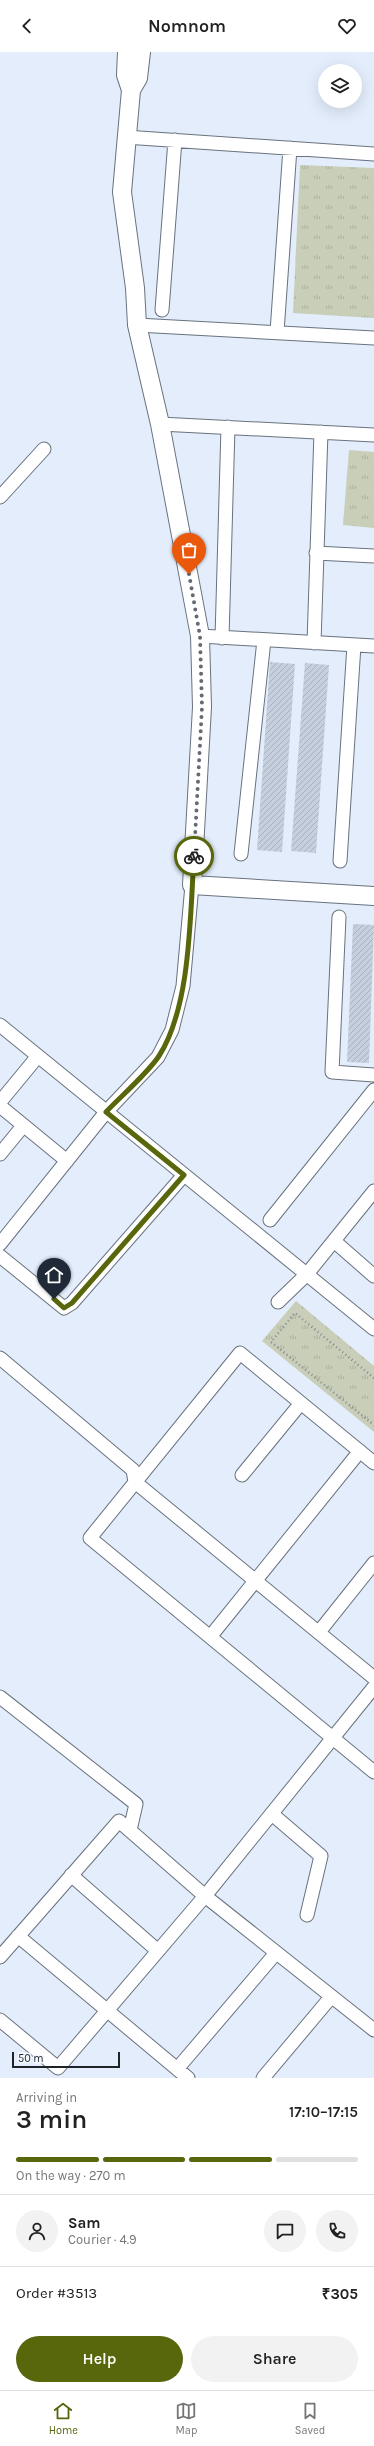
<!DOCTYPE html>
<html lang="en">
<head>
<meta charset="utf-8">
<style>
  body { margin:0; font-family:Karla,sans-serif; background:#f2f2f2; color:#222; height:100vh; display:flex; flex-direction:column; font-size:15px; white-space:nowrap }
  * { box-sizing:border-box; margin:0 }
  p { font-size:13px; color:#767676 }
  .icon { flex:none; width:22px; height:22px; fill:none; stroke:currentColor; stroke-width:2; stroke-linecap:round; stroke-linejoin:round }
  .map { position:relative; height:2026px; overflow:hidden }
  .side { display:flex; flex-direction:column; background:#fff; flex:1 }
  .side>* { flex:none }
  .fabs { position:absolute; left:318px; top:12px; display:grid; gap:8px }
  .fabs a { display:grid; place-items:center; width:44px; height:44px; border-radius:50%; background:#fff; box-shadow:0 4px 16px #0002; font-size:20px }
  .scale { position:absolute; left:12px; bottom:10px; width:108px; box-sizing:border-box; padding-left:4px; border:2px solid #1f2328; border-top:0; font-size:11px; line-height:14px; white-space:nowrap; color:#1f2328; -webkit-text-stroke:3px #f5f9ff; paint-order:stroke }
  .pin { position:absolute; display:grid; place-items:center; width:34px; height:34px; color:#fff; margin:-41px -17px; border-radius:50% 50% 50% 0; rotate:-45deg; box-shadow:0 0 4px #0007 }
  .pin .icon { rotate:45deg }
  .courier { position:absolute; display:grid; place-items:center; width:40px; height:40px; margin:-20px; border:3px solid #58660c; border-radius:50%; background:#fff; color:#222; box-shadow:0 1px 5px #0007 }
  .headline em { font-style:normal; font-weight:600 }
  .headline div { display:flex; flex-direction:column-reverse }
  .headline { display:flex; align-items:center; justify-content:space-between; height:68px; padding:0 16px }
  h1 { font-size:26px; font-weight:600; line-height:30px }
  .bar { display:grid; grid-template-columns:repeat(4,1fr); gap:6px 4px; align-content:center; height:48px; padding:0 16px }
  .bar i { height:5px; border-radius:3px; background:#e0e0e0 }
  .bar .selected { background:#58660c }
  .bar p { grid-column:span 4 }
  .line { display:flex; align-items:center; gap:10px; padding:0 16px; border-top:1px solid #e0e0e0 }
  .line div { flex:1 }
  .round { display:grid; place-items:center; flex:none; width:42px; height:42px; border-radius:21px; background:#f2f2f2 }
  .primary-button { display:flex; gap:8px; margin-top:auto; padding:8px 16px }
  .primary-button a { flex:1; height:46px; border-radius:24px; background:#58660c; color:#fff; font-size:16px; font-weight:600; line-height:46px; text-align:center }
  .primary-button a+a { background:#f2f2f2; color:#222 }
  header { display:flex; justify-content:space-between; align-items:center; height:52px; padding:0 16px; background:#fff; font-size:18px; font-weight:600 }
  .tab-bar { display:flex; justify-content:space-around; align-items:center; height:56px; border-top:1px solid #e0e0e0; background:#fff; font-size:11px; color:#767676 }
  .tab-bar a { display:grid; justify-items:center; gap:2px }
  .tab-bar .selected { color:#58660c }
  .map>svg:first-child { display:block }
  .park { fill:url(#park-tufts) }
  .building { fill:url(#building-hatch) }
  .lines { fill:none; stroke-linecap:round; stroke-linejoin:round }
  .street-casing { stroke:#69727e; stroke-width:15 }
  .secondary-casing { stroke:#69727e; stroke-width:20 }
  .path { stroke:#848b94; stroke-width:2.5; stroke-dasharray:1 3; stroke-linecap:butt }
  .street { stroke:#fff; stroke-width:13 }
  .secondary { stroke:#fff; stroke-width:18 }
  .done { stroke:#646a72; stroke-width:4; stroke-dasharray:0 7.2 }
  .route { stroke:#58660c; stroke-width:5 }
</style>
</head>
<body>
<header><svg class="icon" aria-label="back" viewBox="0 0 24 24"><path d="M15 5l-7 7 7 7"/></svg>Nomnom<svg class="icon" aria-label="heart" viewBox="0 0 24 24"><path d="M12 20l-8-8c-3-5 5-10 8-4 3-6 11-1 8 4z"/></svg></header>
<div class="map">
<svg width="374" height="2026" viewBox="0 0 374 2026">
  <defs>
    <pattern id="park-tufts" width="24" height="20" patternUnits="userSpaceOnUse"><rect width="24" height="20" fill="#c8ceb7"/><path d="M3 7l-1-3M5 7V3M7 7l1-3M15 17l-1-3M17 17v-4M19 17l1-3" fill="none" stroke="#abb19d"/></pattern>
    <pattern id="building-hatch" width="6" height="6" patternUnits="userSpaceOnUse"><rect width="6" height="6" fill="#c5cfdd"/><path d="M-1 1l2-2M0 6l6-6M5 7l2-2" fill="none" stroke="#a9b1be"/></pattern>
  </defs>
  <rect width="100%" height="100%" fill="#e3edfb"/>
  <!-- park -->
  <path class="park" d="M300 113 374 116V266L293 261Z
    M349 398 374 400V476L343 473Z
    M296 1249 374 1314V1380L262 1289Z"/>
  <!-- building -->
  <path class="building" d="M270 610 295 612 282 800 257 798Z
    M305 611 329 613 316 801 291 799Z
    M353 872 374 873 369 1011 347 1010Z"/>
  <g class="lines">
    <defs>
      <path id="street" d="M125 85 374 102
        M162 258 175 88
        M137 273 374 286
        M277 280 290 96
        M160 372 374 383
        M0 445 44 397
        M316 501 374 504
        M200 584 374 594
        M222 586 228 375
        M314 591 321 380
        M241 802 264 588
        M340 809 354 593
        M339 865 332 1020 374 1023
        M0 973 374 1277
        M0 1050 38 1004
        M0 1054 67 1109
        M0 1102 23 1074
        M270 1168 374 1038
        M334 1189 374 1224
        M0 1192 106 1060 158 1005 172 978 183 934 192 833
        M0 1204 64 1256 72 1251 184 1123
        M278 1250 307 1222 374 1139
        M0 1306 133 1418 135 1430 374 1626
        M374 1411 240 1301 90 1486 374 1720
        M242 1423 301 1351
        M319 1580 374 1511
        M210 1585 360 1399
        M0 1645 136 1752 130 1778
        M272 1762 321 1804 307 1863
        M71 1823 158 1899
        M18 1884 188 2026
        M0 1905 119 1769 205 1844 374 1978
        M0 1968 58 2016 205 1844 374 1635
        M177 2017 276 1901
        M263 2026 331 1945"/>
      <path id="secondary" d="M127 0 126 23 131 38
        M141 0 138 26 131 38 122 140 135 236 137 273 160 372 200 584 202 655 192 833 374 844"/>
    </defs>
    <!-- street casing -->
    <use href="#street" class="street-casing"/>
    <!-- secondary casing -->
    <use href="#secondary" class="secondary-casing"/>
    <!-- path -->
    <path class="path" d="M374 1326 295 1261 271 1290 374 1373"/>
    <!-- street -->
    <use href="#street" class="street"/>
    <!-- secondary -->
    <use href="#secondary" class="secondary"/>
  </g>
  <g class="lines">
    <!-- done -->
    <path class="done" d="M189 522 200 584 202 655 194 804"/>
    <!-- route -->
    <path class="route" d="M54 1247 64 1256 72 1251 184 1123 106 1060C121 1044 147 1022 159 1004 191 954 190 863 194 804"/>
  </g>
</svg>
<div class="fabs">
<a><svg class="icon" aria-label="layers" viewBox="0 0 24 24"><path d="M12 4l9 5-9 5-9-5zM3 14l9 5 9-5"/></svg></a>
</div>
<div class="scale">50 m</div>
<div class="pin" style="left:189px;top:522px;background:#ea580c"><svg class="icon" aria-label="bag" viewBox="0 0 24 24"><path d="M5 8h14l-1 12H6zM9 8a3 3 0 0 1 6 0"/></svg></div>
<div class="pin" style="left:54px;top:1247px;background:#1f2937"><svg class="icon" aria-label="home" viewBox="0 0 24 24"><path d="M3 11l9-7 9 7M6 9v11h12V9"/></svg></div>
<div class="courier" style="left:194px;top:804px"><svg class="icon" aria-label="bike" viewBox="0 0 24 24"><circle cx="6" cy="16" r="4"/><circle cx="18" cy="16" r="4"/><path d="M6 16l4-8h5l3 8M10 8l3 8H6M13 5h3"/></svg></div>
</div>
<section class="side">
<div class="headline"><div><h1>3 min</h1><p>Arriving in</p></div><em>17:10–17:15</em></div>
<div class="bar"><i class="selected"></i><i class="selected"></i><i class="selected"></i><i></i><p>On the way · 270 m</p></div>
<div class="line" style="height:72px"><a class="round"><svg class="icon" aria-label="person" viewBox="0 0 24 24"><circle cx="12" cy="8" r="4"/><path d="M4 21q1-7 8-7t8 7"/></svg></a><div><b>Sam</b><p>Courier · 4.9</p></div><a class="round"><svg class="icon" aria-label="chat" viewBox="0 0 24 24"><path d="M4 5h16v11H9l-5 4z"/></svg></a><a class="round"><svg class="icon" aria-label="phone" viewBox="0 0 24 24"><path d="M5 4h4l2 5-3 2q2 4 5 5l2-3 5 2v4C11 20 4 13 5 4z"/></svg></a></div>
<div class="line" style="height:52px"><div>Order #3513</div><b>₹305</b></div>
<div class="primary-button"><a>Help</a><a>Share</a></div>
</section>
<nav class="tab-bar">
<a class="selected"><svg class="icon" aria-label="home" viewBox="0 0 24 24"><path d="M3 11l9-7 9 7M6 9v11h12V9"/></svg>Home</a>
<a><svg class="icon" aria-label="map" viewBox="0 0 24 24"><path d="M3 6l6-2 6 2 6-2v14l-6 2-6-2-6 2zM9 4v14M15 6v14"/></svg>Map</a>
<a><svg class="icon" aria-label="saved" viewBox="0 0 24 24"><path d="M7 4h10v16l-5-4-5 4z"/></svg>Saved</a>
</nav>
</body>
</html>
